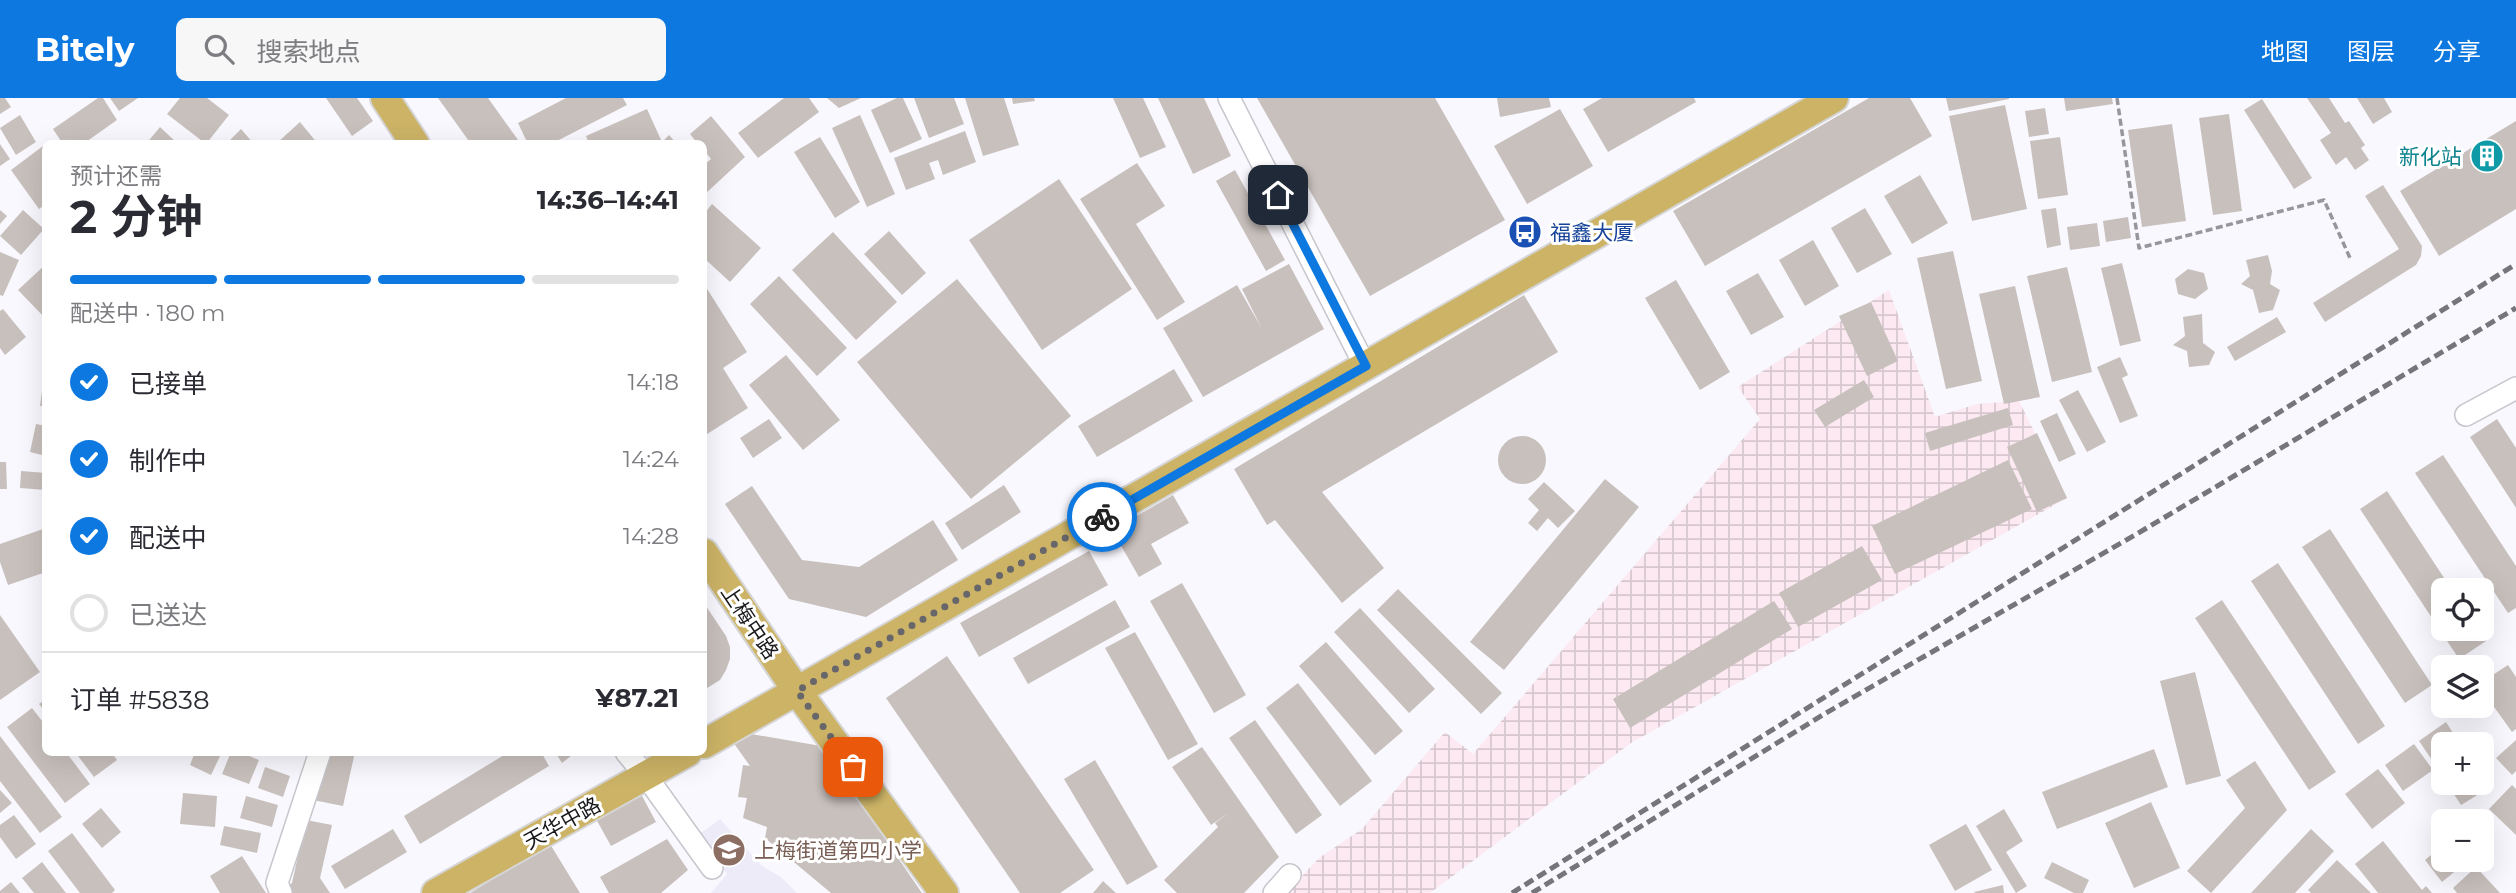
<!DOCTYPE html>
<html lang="zh">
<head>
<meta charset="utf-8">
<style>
  body { margin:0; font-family:Montserrat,"Noto Sans SC",sans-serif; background:#f7f7f7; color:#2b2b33; height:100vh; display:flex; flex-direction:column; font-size:26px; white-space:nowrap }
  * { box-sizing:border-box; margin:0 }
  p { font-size:23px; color:#7c7c81 }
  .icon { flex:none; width:38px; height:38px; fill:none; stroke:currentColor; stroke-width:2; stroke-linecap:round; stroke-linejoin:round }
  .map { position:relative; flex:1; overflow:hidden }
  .drawer { position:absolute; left:42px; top:42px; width:665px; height:616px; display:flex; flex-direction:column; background:#fff; border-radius:10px; box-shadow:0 7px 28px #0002 }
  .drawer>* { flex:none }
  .fabs { position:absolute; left:2431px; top:480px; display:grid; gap:14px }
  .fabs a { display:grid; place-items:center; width:63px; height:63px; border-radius:10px; background:#fff; box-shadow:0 7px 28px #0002; font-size:35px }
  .pin { position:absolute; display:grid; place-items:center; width:60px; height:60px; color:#fff; margin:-30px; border-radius:14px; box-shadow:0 4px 10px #0006 }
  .courier { position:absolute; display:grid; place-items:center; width:70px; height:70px; margin:-35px; border:5px solid #0d78e0; border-radius:50%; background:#fff; color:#222; box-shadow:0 2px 9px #0007 }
  .headline em { font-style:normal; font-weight:700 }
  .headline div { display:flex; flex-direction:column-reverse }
  .headline { display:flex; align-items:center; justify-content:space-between; height:119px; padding:0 28px }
  h1 { font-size:46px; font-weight:700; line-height:52px }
  .bar { display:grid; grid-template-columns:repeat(4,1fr); gap:10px 7px; align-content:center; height:84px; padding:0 28px }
  .bar i { height:9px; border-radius:5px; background:#e1e1e2 }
  .bar .selected { background:#0d78e0 }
  .bar p { grid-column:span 4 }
  .line { display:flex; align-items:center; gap:18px; padding:0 28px; border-top:2px solid #e1e1e2 }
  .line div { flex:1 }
  ol { padding:0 28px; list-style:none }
  li { display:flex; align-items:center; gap:21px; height:77px }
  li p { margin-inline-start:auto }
  li .icon { padding:7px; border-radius:50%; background:#0d78e0; color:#fff; stroke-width:4 }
  li:last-child { color:#7c7c81 }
  li i { width:38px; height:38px; border:4px solid #e1e1e2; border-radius:50% }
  header { display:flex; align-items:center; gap:42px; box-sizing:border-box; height:98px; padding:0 35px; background:#0d78e0; color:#fff }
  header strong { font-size:33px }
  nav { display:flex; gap:38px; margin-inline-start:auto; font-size:24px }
  .search { width:490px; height:63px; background:#f7f7f7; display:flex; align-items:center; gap:18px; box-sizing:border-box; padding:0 24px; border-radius:10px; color:#7c7c81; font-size:26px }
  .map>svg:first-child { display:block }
  .built { fill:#eeebf9 }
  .industrial { fill:url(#industrial-grid) }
  .building { fill:#c8c0bd }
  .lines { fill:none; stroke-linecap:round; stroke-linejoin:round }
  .minor-casing { stroke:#c7c6cd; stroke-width:24 }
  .major-casing { stroke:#d5d5d6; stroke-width:32 }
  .path { stroke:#97969a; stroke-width:3.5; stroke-dasharray:7 3.5; stroke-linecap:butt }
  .minor { stroke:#fff; stroke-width:21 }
  .major { stroke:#ccb366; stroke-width:28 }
  .rail { stroke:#767579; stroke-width:5; stroke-dasharray:10 5; stroke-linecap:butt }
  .done { stroke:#67666a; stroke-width:7; stroke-dasharray:0 12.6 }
  .route { stroke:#0d78e0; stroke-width:9 }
  .labels { text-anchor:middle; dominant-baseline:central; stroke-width:6; stroke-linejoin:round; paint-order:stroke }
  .culture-label { font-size:21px; fill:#0d838f; stroke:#fff; text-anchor:end }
  .transit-label { font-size:21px; fill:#164399; stroke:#fff; text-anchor:start }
  .street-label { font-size:21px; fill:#18171a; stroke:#fff }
  .education-label { font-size:21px; fill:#785e54; stroke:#fff; text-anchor:start }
</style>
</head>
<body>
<header>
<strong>Bitely</strong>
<div class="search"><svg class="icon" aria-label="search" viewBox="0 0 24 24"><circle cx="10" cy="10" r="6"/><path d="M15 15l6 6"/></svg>搜索地点</div>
<nav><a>地图</a><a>图层</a><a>分享</a></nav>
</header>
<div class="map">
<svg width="2516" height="795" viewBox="0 0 2516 795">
  <defs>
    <pattern id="industrial-grid" width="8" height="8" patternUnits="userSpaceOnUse" patternTransform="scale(1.75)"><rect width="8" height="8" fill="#fce9f2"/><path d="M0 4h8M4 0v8" fill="none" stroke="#d7c7cf"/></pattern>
  </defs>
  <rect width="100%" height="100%" fill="#f9f8fe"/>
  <!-- built -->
  <path class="built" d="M720 721 762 768 781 779 797 795H711L727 776 698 737Z"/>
  <!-- industrial -->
  <path class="industrial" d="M1889 192 1935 319 1977 306 2019 303 2067 400 1631 645 1430 795H1286L1319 760 1362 731 1445 634 1473 656 1760 321 1738 289Z"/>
  <!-- building -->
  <path class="building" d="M0 0H5L11 9 0 16Z
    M98 0H103L117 22 83 46H63L53 31Z
    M110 0H138L119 13Z
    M180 0H207L229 17 206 46 167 16Z
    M326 0H357L373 23 352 38Z
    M438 0H488L521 46H471Z
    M566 0H623L627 7 551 46H528L518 25Z
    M784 0H809L819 14 758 60 738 35Z
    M827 0H861L839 10Z
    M897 0H903L922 41 890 55 871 12Z
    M914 0H954L964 26 929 40Z
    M965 0H1004L1019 47 983 58Z
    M1012 0H1034L1035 3 1013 6Z
    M1113 0H1143L1166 49 1140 60Z
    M1158 0H1204L1231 58 1193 76Z
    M1257 0H1435L1505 122 1370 198Z
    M1497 0H1549L1551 9 1500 19Z
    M1602 0H1694L1696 4 1608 54 1583 11Z
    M1869 0H1910L1932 38 1705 168 1673 113Z
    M1946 0H2009V1L1949 13Z
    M2064 0H2112L2113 6 2066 13Z
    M2307 0H2329L2345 25 2349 23 2365 47 2361 50 2369 62 2355 72 2346 59 2336 67 2320 42 2331 35Z
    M2357 0H2384L2392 14 2373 26Z
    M2262 1 2312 80 2294 91 2244 12Z
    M2005 7 2027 111 1972 123 1949 18Z
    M2045 10 2049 36 2029 39 2025 13Z
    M647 11 662 44 669 37 677 46H589L586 38Z
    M1560 11 1593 68 1527 106 1494 48Z
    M2229 16 2242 113 2213 117 2199 20Z
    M20 17 36 44 16 57 0 30Z
    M860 17 895 96 867 109 832 30Z
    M711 18 745 59 704 97V67L711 61 704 52V46H698L690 36Z
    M2516 23V111L2439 158 2400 93Z
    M300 24 318 46H279L278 44Z
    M2172 26 2186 123 2142 129 2128 32Z
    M160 29 178 46H146Z
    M241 31 254 46H226Z
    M965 33 976 64 943 77 938 62 929 65 935 81 906 92 894 60Z
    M820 39 860 104 835 120 794 54Z
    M2060 39 2068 97 2038 101 2030 43Z
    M0 46 10 61 0 68Z
    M43 48 46 51V106L39 111 11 72Z
    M1137 65 1165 108 1136 126 1185 204 1157 222 1080 101Z
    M1235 72 1285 162 1266 173 1216 83Z
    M1920 77 1948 125 1912 146 1884 98Z
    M1059 81 1132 191 1042 252 969 142Z
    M2383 87 2422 148 2421 158 2416 167 2325 224 2313 205 2399 151 2365 98Z
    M712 106 761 150 730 184 704 160V116Z
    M1865 110 1892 156 1857 175 1831 130Z
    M2056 110 2061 147 2047 150 2041 112Z
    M0 112 7 118 0 126Z
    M23 112 44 131 21 157 0 138Z
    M2128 119 2131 140 2106 144 2103 123Z
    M2097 125 2100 148 2070 152 2067 129Z
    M889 133 926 175 902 197 864 156Z
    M833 134 897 204 856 242 792 172Z
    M1813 142 1839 188 1805 208 1779 162Z
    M1953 153 1982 283 1946 291 1917 160Z
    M0 154 19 162 3 198 0 197Z
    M2268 157 2272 173 2270 186 2280 192 2273 212 2259 215 2253 192 2241 186 2250 178 2246 162Z
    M2122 165 2141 243 2120 248 2101 170Z
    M46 166V221L18 192Z
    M1289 166 1324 231 1203 299 1163 230 1237 187 1261 229 1242 191Z
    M2067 169 2092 274 2052 284 2027 178Z
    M2188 171 2204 175 2208 191 2195 201 2178 196 2175 181Z
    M1758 175 1784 219 1751 237 1726 193Z
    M779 178 847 250 817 278 750 206Z
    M957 181 1071 318 971 401 857 264Z
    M1676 182 1730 274 1700 292 1645 200Z
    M704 186 747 254 723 270 748 310 704 338Z
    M2015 188 2040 299 2004 306 1979 196Z
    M1524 197 1558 254 1322 394 1384 470 1342 505 1275 422 1267 427 1234 371Z
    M1871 204 1898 263 1867 278 1839 218Z
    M3 211 26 239 5 257 0 250V213Z
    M2202 216 2203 245 2215 254 2209 267 2189 269 2187 253 2173 247 2185 238 2183 219Z
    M2277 219 2286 234 2235 263 2227 249Z
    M786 257 840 322 803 352 749 287Z
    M2120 259 2128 277 2122 280 2138 318 2120 325 2097 269Z
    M1174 271 1193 303 1097 359 1078 328Z
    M1864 282 1874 299 1825 329 1814 312Z
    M43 285H46V308H40Z
    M2078 292 2106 344 2087 354 2059 302Z
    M2008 310 2013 327 1930 353 1925 335Z
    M2057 315 2076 356 2059 364 2040 323Z
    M769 321 782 340 753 360 740 340Z
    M2497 321 2516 350V410L2470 339Z
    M36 326 46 328V358L30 354Z
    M2037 335 2067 400 2037 414 2007 349Z
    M1498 362a24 24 0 1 1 48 0a24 24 0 1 1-48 0Z
    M2443 357 2516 468V510L2508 515 2415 375Z
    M2008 362 2032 411 1895 476 1872 428Z
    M0 364H6L7 391H0Z
    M21 373 46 375V392L20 390Z
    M1605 381 1639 409 1504 572 1470 544Z
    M1544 384 1575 413 1558 430 1548 420 1537 433 1528 425 1539 412 1528 401Z
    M1004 387 1021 414 962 452 945 425Z
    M752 388 802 462 859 469 933 422 958 462 866 519 789 501 725 406Z
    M2387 393 2452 492H2443V530H2478L2486 543 2459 561 2360 411Z
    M1173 397 1189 425 1151 446 1162 466 1139 479 1112 432Z
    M46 430V474L8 487 0 464V446Z
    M2330 431 2432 587 2405 605 2302 449Z
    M1862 448 1882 482 1798 529 1779 495Z
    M1089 453 1108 487 979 559 960 525Z
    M2278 465 2385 628 2358 646 2251 483Z
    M1182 485 1246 597 1214 615 1150 503Z
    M1398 491 1502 595 1481 616 1377 512Z
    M1115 502 1130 529 1028 586 1013 560Z
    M2222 502 2336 674 2309 692 2195 520Z
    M1774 503 1792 531 1630 630 1613 601Z
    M704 505 726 538 730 549V561L726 572 720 582 704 592Z
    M1360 510 1435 591 1409 615 1334 534Z
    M0 517 40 574 0 602Z
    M1135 534 1198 646 1168 662 1105 550Z
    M1326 544 1403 633 1375 657 1299 568Z
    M947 558 1094 772 1060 795H1020L886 600Z
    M2508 567 2516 579V631L2512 634 2482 592V584Z
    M2195 574 2221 678 2186 687 2160 583Z
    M1298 585 1372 683 1340 708 1266 610Z
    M46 601V615L39 606Z
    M32 610 46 628V654H66L90 686 65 705 7 629Z
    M1255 622 1322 717 1296 736 1229 640Z
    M2446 624 2460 646H2443V659L2434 665 2419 643Z
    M734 633 821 648 922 795H831L765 740 767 729 743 720 747 700 738 699 743 667 750 668 728 637Z
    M0 638 62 719 40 735 0 683Z
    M2516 642V673L2512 677 2496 660Z
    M2414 646 2433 672 2403 693 2385 667Z
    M1202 649 1279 759 1244 795H1177L1164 782 1218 729 1215 725 1230 714 1211 727 1172 669Z
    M2154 651 2168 689 2057 731 2042 694Z
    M75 654H111L117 662 94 679Z
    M195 654H222L211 677 190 667Z
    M231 654H240L259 662 249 686 222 676Z
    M323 654H355L343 708 313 702Z
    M509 654H541L549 668 420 746 404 718Z
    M555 654H576L562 665Z
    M1095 662 1158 769 1127 787 1064 681Z
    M2255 663 2287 712 2211 795 2187 773 2245 710 2226 682Z
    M265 669 290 678 283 699 258 690Z
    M2378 671 2405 705 2372 731 2345 696Z
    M2482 678 2489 690 2461 707 2446 684H2482Z
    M2512 687 2516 691V737L2489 711Z
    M0 692 12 705 0 715Z
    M183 695 217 698 215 729 180 726Z
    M641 696 656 724 611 748 596 721Z
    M246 698 278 707 272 729 240 720Z
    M2151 704 2180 770 2134 790 2105 725Z
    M101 710 121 734 102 750 82 726Z
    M2004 711 2023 743 2006 754 2027 788 2016 795 1976 728Z
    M14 717 36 746 16 761 0 739V727Z
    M306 722 332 727 320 780 330 795H290L286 789 292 785Z
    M1966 726 1992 772 1955 793 1929 747Z
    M224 728 261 735 257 755 220 747Z
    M393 731 407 754 345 791 331 768Z
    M2311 731 2334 753 2295 795H2251Z
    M72 735 115 792 112 795H80L48 753Z
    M667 741 688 772 661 795H609L600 779Z
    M2383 743 2422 792 2426 788 2432 795H2378L2355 766Z
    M550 746 580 795H470Z
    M2443 747V761H2470L2442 784 2425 762Z
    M242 758 266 795H220L210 778Z
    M2337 762 2371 795H2311L2308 792Z
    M42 764 66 795H34L22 780Z
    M2052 764 2089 782 2083 795H2074L2044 780Z
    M2476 769 2500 795H2457L2453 790Z
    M1103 783 1116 795H1093Z
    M11 784 20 795H0V793Z
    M2003 787 2004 795H1975L1974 794Z"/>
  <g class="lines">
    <defs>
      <path id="minor" d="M1229 0 1365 268
        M2466 317 2516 290
        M626 654 646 678 712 770
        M281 795 277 785 320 654
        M1274 795 1290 777"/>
      <path id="major" d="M385 0 415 46
        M704 455 797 593 944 795
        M704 646 1834 0
        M436 795 688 654"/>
    </defs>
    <!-- minor casing -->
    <use href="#minor" class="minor-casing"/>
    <!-- major casing -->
    <use href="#major" class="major-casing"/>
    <!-- path -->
    <path class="path" d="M2117 0 2139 150 2324 102 2350 160"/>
    <!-- minor -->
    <use href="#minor" class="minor"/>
    <!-- major -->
    <use href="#major" class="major"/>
    <!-- rail -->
    <path class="rail" d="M1512 795 2516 166
      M1532 795 1826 615 2135 437 2516 210"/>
  </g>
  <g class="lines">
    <!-- done -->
    <path class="done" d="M853 669 797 593 1102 419"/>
    <!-- route -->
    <path class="route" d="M1102 419 1366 268 1278 97"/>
  </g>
  <!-- icons -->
  <defs>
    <symbol id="building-disc" viewBox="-11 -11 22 22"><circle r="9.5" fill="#0f9aa8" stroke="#fff"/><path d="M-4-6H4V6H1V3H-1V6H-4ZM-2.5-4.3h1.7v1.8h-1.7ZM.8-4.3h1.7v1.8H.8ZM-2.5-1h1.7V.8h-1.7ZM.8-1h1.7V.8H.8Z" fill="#fff"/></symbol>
    <symbol id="bus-disc" viewBox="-11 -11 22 22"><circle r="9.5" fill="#1a4fb4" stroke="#fff"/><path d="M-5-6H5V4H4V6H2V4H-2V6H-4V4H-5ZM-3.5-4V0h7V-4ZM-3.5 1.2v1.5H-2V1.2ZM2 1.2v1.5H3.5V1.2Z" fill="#fff"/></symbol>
    <symbol id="school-disc" viewBox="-11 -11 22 22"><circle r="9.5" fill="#8d6e63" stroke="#fff"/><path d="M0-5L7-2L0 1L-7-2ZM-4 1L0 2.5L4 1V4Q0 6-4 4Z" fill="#fff"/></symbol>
  </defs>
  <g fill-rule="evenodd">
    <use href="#building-disc" x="2468" y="39" width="38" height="38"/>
    <use href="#bus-disc" x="1506" y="115" width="38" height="38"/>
    <use href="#school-disc" x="710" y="733" width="38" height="38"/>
  </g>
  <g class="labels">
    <!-- culture labels -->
    <g class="culture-label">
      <text x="2462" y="58">新化站</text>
    </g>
    <!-- transit labels -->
    <g class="transit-label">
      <text x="1550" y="134">福鑫大厦</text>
    </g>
    <!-- street labels -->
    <g class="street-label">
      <text transform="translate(750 524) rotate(56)">上梅中路</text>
      <text transform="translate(562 725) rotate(-29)">天华中路</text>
    </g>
    <!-- education labels -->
    <g class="education-label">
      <text x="754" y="752">上梅街道第四小学</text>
    </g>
  </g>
</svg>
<div class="fabs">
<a><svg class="icon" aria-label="locate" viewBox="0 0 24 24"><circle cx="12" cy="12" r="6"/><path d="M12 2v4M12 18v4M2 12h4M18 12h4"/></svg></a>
<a><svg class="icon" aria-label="layers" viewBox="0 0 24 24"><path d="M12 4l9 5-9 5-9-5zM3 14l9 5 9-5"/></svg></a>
<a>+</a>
<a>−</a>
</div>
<div class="pin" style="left:853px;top:669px;background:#ea580c"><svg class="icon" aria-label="bag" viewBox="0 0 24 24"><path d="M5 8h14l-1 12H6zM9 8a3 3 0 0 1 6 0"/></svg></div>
<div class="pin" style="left:1278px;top:97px;background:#1f2937"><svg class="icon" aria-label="home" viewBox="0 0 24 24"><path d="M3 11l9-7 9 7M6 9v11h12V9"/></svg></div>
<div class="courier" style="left:1102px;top:419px"><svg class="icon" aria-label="bike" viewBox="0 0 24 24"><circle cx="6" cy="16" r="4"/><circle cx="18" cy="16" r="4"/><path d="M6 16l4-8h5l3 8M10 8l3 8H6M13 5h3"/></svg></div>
<section class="drawer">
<div class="headline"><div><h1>2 分钟</h1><p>预计还需</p></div><em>14:36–14:41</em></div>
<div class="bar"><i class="selected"></i><i class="selected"></i><i class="selected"></i><i></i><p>配送中 · 180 m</p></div>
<ol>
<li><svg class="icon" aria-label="check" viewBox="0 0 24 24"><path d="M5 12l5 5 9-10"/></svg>已接单<p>14:18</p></li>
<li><svg class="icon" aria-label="check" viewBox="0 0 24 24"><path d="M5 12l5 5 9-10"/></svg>制作中<p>14:24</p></li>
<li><svg class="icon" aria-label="check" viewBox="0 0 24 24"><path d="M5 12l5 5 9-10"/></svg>配送中<p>14:28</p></li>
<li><i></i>已送达</li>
</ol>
<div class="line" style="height:91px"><div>订单 #5838</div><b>¥87.21</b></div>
</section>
</div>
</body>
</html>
